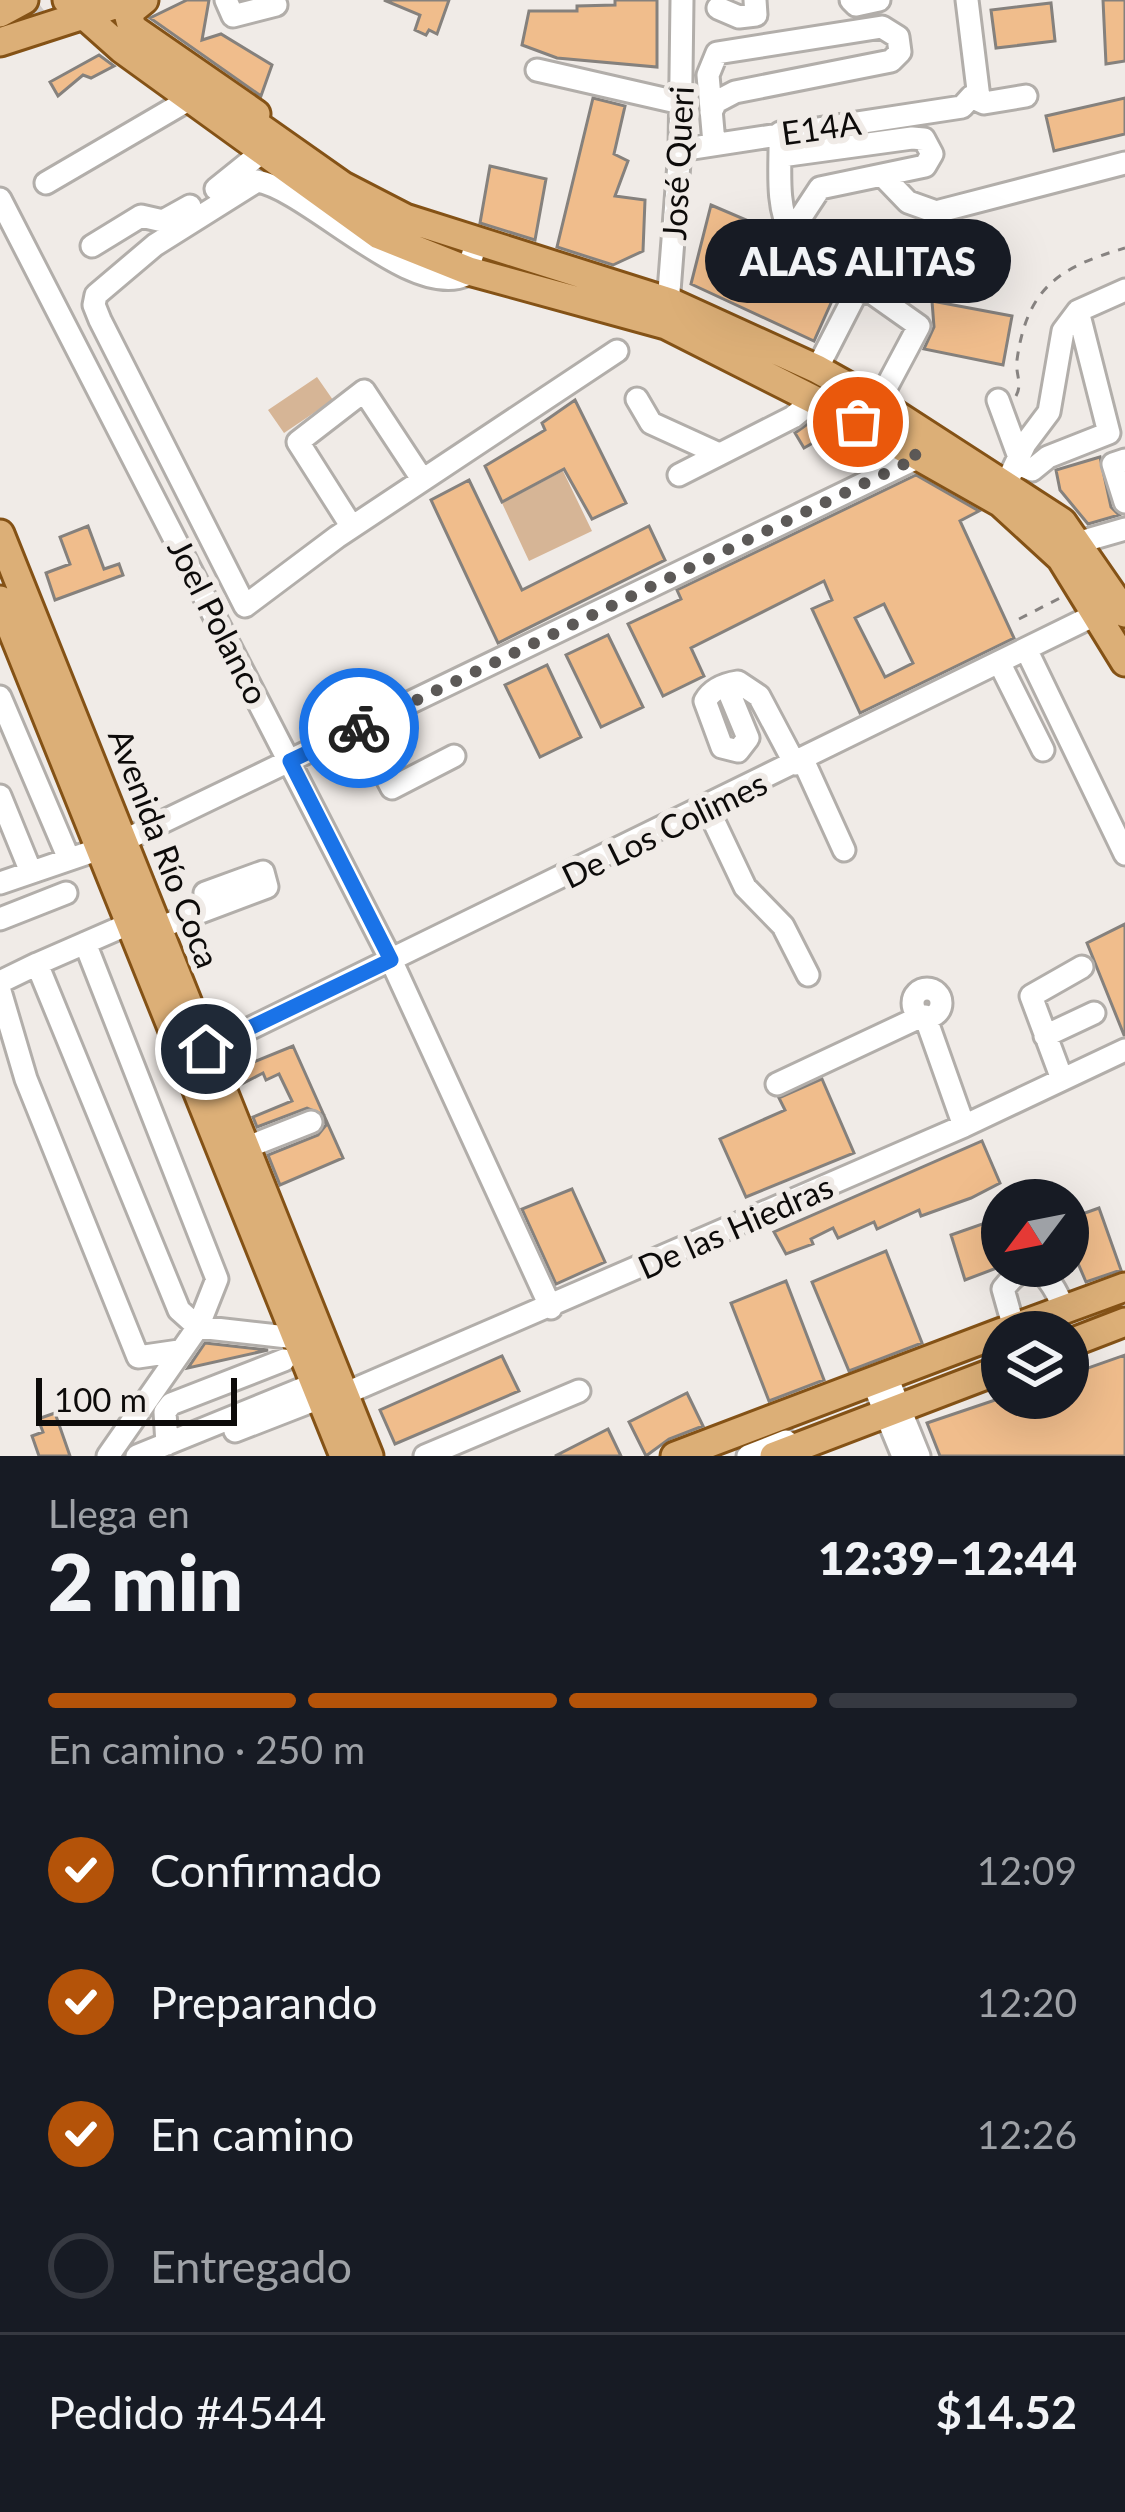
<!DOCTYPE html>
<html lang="es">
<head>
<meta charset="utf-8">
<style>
  body { margin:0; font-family:Lato,sans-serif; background:#20242c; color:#f1f3f6; height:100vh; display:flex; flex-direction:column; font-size:45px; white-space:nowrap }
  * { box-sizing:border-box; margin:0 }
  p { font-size:39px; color:#9ea1a6 }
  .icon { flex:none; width:66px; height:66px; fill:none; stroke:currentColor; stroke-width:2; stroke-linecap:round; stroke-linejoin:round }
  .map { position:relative; height:1456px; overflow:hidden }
  .side { display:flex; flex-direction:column; background:#171b24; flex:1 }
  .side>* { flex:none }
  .needle { width:78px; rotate:238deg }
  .controls { position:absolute; left:981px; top:1179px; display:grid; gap:24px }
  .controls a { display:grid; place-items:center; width:108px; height:108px; border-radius:50%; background:#171b24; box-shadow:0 12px 48px #0002; font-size:60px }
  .scale { position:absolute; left:36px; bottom:30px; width:201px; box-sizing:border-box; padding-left:12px; border:6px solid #0d0b0a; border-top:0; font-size:33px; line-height:42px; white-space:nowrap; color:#0d0b0a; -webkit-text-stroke:9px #f0ebe7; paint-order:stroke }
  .pin { position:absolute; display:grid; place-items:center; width:102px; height:102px; color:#fff; margin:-51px; border:6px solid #fff; border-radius:50%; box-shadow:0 3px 12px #0007 }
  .courier { position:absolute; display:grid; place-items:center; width:120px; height:120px; margin:-60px; border:9px solid #1a73e8; border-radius:50%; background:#fff; color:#222; box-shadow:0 3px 15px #0007 }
  .bubble { position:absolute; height:84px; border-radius:42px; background:#171b24; box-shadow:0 12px 48px #0002; font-size:39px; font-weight:800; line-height:84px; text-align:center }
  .overview em { font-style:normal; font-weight:800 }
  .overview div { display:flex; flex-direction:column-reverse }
  .overview { display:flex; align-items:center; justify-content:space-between; height:204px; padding:0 48px }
  h1 { font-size:78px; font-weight:800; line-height:90px }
  .bar { display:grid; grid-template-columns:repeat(4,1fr); gap:18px 12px; align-content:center; height:144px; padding:0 48px }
  .bar i { height:15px; border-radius:9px; background:#363941 }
  .bar .active { background:#b45309 }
  .bar p { grid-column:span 4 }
  .line { display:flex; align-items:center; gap:30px; padding:0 48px; border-top:3px solid #363941 }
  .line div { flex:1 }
  ol { padding:0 48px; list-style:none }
  li { display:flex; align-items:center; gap:36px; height:132px }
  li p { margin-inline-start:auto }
  li .icon { padding:12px; border-radius:50%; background:#b45309; color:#fff; stroke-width:4 }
  li:last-child { color:#9ea1a6 }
  li i { width:66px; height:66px; border:6px solid #363941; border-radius:50% }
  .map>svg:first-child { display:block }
  .green { fill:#d6b596 }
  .building { fill:#f0bd8c; stroke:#85817d; stroke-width:3; fill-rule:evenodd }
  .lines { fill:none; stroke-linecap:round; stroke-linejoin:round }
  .major-tunnel { stroke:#cec9c6; stroke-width:27; stroke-dasharray:27 14; stroke-linecap:butt }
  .minor-casing { stroke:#b2aeaa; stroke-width:27 }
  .major-casing { stroke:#845216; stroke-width:33 }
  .path { stroke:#878381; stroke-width:3; stroke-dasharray:9 9; stroke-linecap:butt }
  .minor { stroke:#fff; stroke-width:21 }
  .major { stroke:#dcaf77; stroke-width:27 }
  .done { stroke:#5c5957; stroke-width:12; stroke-dasharray:0 21.6 }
  .route { stroke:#1a73e8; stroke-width:15 }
  .labels { text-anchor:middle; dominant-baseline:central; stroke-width:12; stroke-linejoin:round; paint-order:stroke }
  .street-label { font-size:33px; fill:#0d0b0a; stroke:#f0ebe7 }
</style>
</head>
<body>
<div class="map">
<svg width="1125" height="1456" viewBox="0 0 1125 1456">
  <rect width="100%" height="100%" fill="#f0ebe7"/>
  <!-- green -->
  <path class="green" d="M317 377 333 400 284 433 268 410Z
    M563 471 592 531 529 561 502 503Z"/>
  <!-- building -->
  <path class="building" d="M187 0H209L202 40 221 34 272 65 261 96 150 18Z
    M384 0H449L437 34 429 30 426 35 415 30 420 15Z
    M615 0H657V67L557 58 522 45 529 11H577V6L615 5Z
    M1103 0H1125V61L1106 64Z
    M1051 3 1055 41 996 48 991 10Z
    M99 55 114 66 91 78 83 75 58 96 50 82Z
    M593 98 625 106 614 154 628 161 615 196 645 200 643 251 613 265 557 247Z
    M1125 98V134L1054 151 1046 116Z
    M490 166 546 179 535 240 480 223Z
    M711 205 774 232 784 245 800 243 848 265 814 341 691 284Z
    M932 301 1012 316 1003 365 924 349 934 327Z
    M575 400 626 503 592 519 564 469 502 502 485 466 545 430 542 423Z
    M813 420 850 438 872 451 850 463 818 440 804 448 795 433Z
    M1100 457 1111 507 1119 515 1088 524 1060 490 1056 470Z
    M916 475 979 511 960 521 1014 638 860 713 812 609 832 600 824 581 691 648 704 676 663 696 628 624 681 599 677 590ZM884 604 913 663 885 677 855 618Z
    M469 480 522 590 649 526 665 560 498 643 431 500Z
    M88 526 104 569 119 564 123 575 55 600 46 573 70 564 60 537Z
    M608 635 643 707 601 727 566 655Z
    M547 665 581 737 540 757 505 685Z
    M1125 924V1035H1124L1087 943Z
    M293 1046 343 1158 280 1185 268 1155 318 1135 326 1125 324 1115 307 1108 257 1127 253 1117 292 1101 279 1074 266 1080 263 1073 240 1085 234 1070Z
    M822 1079 854 1153 746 1197 720 1139 785 1110 779 1098Z
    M982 1141 1000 1183 971 1198 921 1216 919 1210 877 1229 874 1222 838 1238 833 1228 811 1239 813 1244 786 1254 774 1232Z
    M572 1189 605 1262 556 1284 522 1209Z
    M1099 1208 1121 1270 1086 1282 1068 1240V1219Z
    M1002 1217V1266L965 1280 951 1235Z
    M886 1251 922 1343 849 1371 812 1282Z
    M786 1281 824 1380 769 1401 731 1303Z
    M205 1343 268 1350 188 1368Z
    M1125 1355V1456H940L927 1423 1001 1398H1068V1375Z
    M502 1356 519 1391 395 1444 380 1410Z
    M687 1393 703 1426 669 1439 646 1456 629 1422Z
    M55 1413 70 1456H39L32 1436 43 1432 38 1419Z
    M608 1429 621 1456H555Z"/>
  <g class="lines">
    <!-- major-tunnel -->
    <path class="major-tunnel" d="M18 21 45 0"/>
    <defs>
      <path id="minor" d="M226 0 233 16 276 5
        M851 0 856 5 879 0
        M967 0 979 98
        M718 8 739 17 756 15 755 0
        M537 70 681 103
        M711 112 716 102 735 92 891 61 900 52 898 37 882 27 717 53 708 75 714 143
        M780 133C781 162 775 207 791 232L820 188 925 166 932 154 924 139 912 138 781 156
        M680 150 962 107 971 97 984 103 1026 96
        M882 175 908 202 936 212 1125 163
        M46 183 190 99
        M216 189 262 152
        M0 199 391 960 551 1308
        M476 244 466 275C411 300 308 189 257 181L155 245 96 295 94 305 100 320 245 606 337 537 617 351
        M92 246 141 216 163 221 190 206
        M667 317 680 150 682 0
        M817 369 855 295 868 290 919 326 878 403
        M637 399 651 423 719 454
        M998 400 1019 457
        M1125 460 1113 464 1125 502
        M1016 463 1032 470 1048 457 1109 433 1078 311
        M679 475 793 417 815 399
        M1007 482 1025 444 1049 412 1063 331 1078 311 1125 290
        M352 527 298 442 364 391 422 479
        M1080 542 1125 529
        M1026 649 1125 854
        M999 662 1043 750
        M726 685 748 738 738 751 722 747 705 701C712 689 725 684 738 682L759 696 795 764
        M0 697 69 859
        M360 727 392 788 454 756
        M803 760 844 850
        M0 796 31 872
        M707 807 745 887 783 926 808 975
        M0 883 123 841 919 457 925 447
        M0 919 66 893
        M158 928 267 887 263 872 205 893 209 906
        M140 929 131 923 37 964 179 1310 198 1327 296 1338 304 1346
        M85 943 217 1279 198 1327 108 1456
        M0 982 37 964
        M913 1003a14 14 0 1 1 28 0a14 14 0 1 1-28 0Z
        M0 991 26 1079 138 1357 179 1351
        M925 1016 964 1126
        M1045 1036 1094 1013
        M206 1050 1105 610
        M1062 1079 1031 996 1082 967
        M777 1084 922 1016
        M245 1148 311 1122
        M1014 1328 1003 1289C1033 1250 1051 1277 1064 1309
        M887 1377 919 1456
        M873 1383 903 1456
        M342 1395 964 1126 1125 1050
        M235 1431 320 1398
        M167 1444 165 1412 171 1404 284 1360
        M137 1456 314 1384
        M425 1456 579 1391
        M748 1456 786 1441"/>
      <path id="major" d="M67 0 122 49 379 235 469 271 666 325 858 422 1001 503 1061 558 1125 662
        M144 0 128 13 132 28 256 114
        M0 13 24 0
        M0 42 130 0
        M235 110 343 186 405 218 670 302 817 369 878 403 1062 522 1125 613
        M0 534 369 1456
        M0 600 344 1456
        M1003 1332 1125 1287
        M1068 1344 1125 1322
        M675 1456 1002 1332
        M774 1456 1002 1369"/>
    </defs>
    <!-- minor casing -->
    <use href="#minor" class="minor-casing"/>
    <!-- major casing -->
    <use href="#major" class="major-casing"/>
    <!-- path -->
    <path class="path" d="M1016 396C1023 383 1015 374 1017 360 1027 287 1060 267 1125 248
      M1019 619 1062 597"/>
    <!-- minor -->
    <use href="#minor" class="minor"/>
    <!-- major -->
    <use href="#major" class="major"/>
  </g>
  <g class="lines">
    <!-- done -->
    <path class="done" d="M359 728 919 457 858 422"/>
    <!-- route -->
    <path class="route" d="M206 1049 391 960 290 761 359 728"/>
  </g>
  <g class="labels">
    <!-- street labels -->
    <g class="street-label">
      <text transform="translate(821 127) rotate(-8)">E14A</text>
      <text transform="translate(677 163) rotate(-87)">José Queri</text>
      <text transform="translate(219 621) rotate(63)">Joel Polanco</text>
      <text transform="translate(664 829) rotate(-26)">De Los Colimes</text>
      <text transform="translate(165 848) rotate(69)">Avenida Río Coca</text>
      <text transform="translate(735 1226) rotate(-24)">De las Hiedras</text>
    </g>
  </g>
</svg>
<div class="controls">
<a><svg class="needle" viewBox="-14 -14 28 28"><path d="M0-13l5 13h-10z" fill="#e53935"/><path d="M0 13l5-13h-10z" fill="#9ea1a6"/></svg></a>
<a><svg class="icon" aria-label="layers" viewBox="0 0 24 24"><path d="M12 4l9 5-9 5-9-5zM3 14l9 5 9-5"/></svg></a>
</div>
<div class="scale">100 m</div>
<div class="pin" style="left:858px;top:422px;background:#ea580c"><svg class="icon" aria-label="bag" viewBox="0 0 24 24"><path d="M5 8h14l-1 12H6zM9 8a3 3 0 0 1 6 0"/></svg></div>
<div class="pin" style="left:206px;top:1049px;background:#1f2937"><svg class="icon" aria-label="home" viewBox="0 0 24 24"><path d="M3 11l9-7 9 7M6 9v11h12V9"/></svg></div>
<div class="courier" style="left:359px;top:728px"><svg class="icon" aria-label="bike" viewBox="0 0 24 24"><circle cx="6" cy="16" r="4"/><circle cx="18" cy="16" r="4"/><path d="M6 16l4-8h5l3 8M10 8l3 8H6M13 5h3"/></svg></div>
<div class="bubble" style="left:705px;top:219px;width:306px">ALAS ALITAS</div>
</div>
<section class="side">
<div class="overview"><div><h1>2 min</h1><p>Llega en</p></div><em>12:39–12:44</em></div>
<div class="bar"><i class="active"></i><i class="active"></i><i class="active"></i><i></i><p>En camino · 250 m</p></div>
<ol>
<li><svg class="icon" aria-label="check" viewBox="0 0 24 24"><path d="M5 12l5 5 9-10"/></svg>Confirmado<p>12:09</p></li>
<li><svg class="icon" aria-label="check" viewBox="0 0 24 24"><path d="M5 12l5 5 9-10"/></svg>Preparando<p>12:20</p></li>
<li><svg class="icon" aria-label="check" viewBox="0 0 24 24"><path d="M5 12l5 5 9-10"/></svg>En camino<p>12:26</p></li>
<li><i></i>Entregado</li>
</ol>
<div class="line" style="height:156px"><div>Pedido #4544</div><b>$14.52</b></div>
</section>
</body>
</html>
